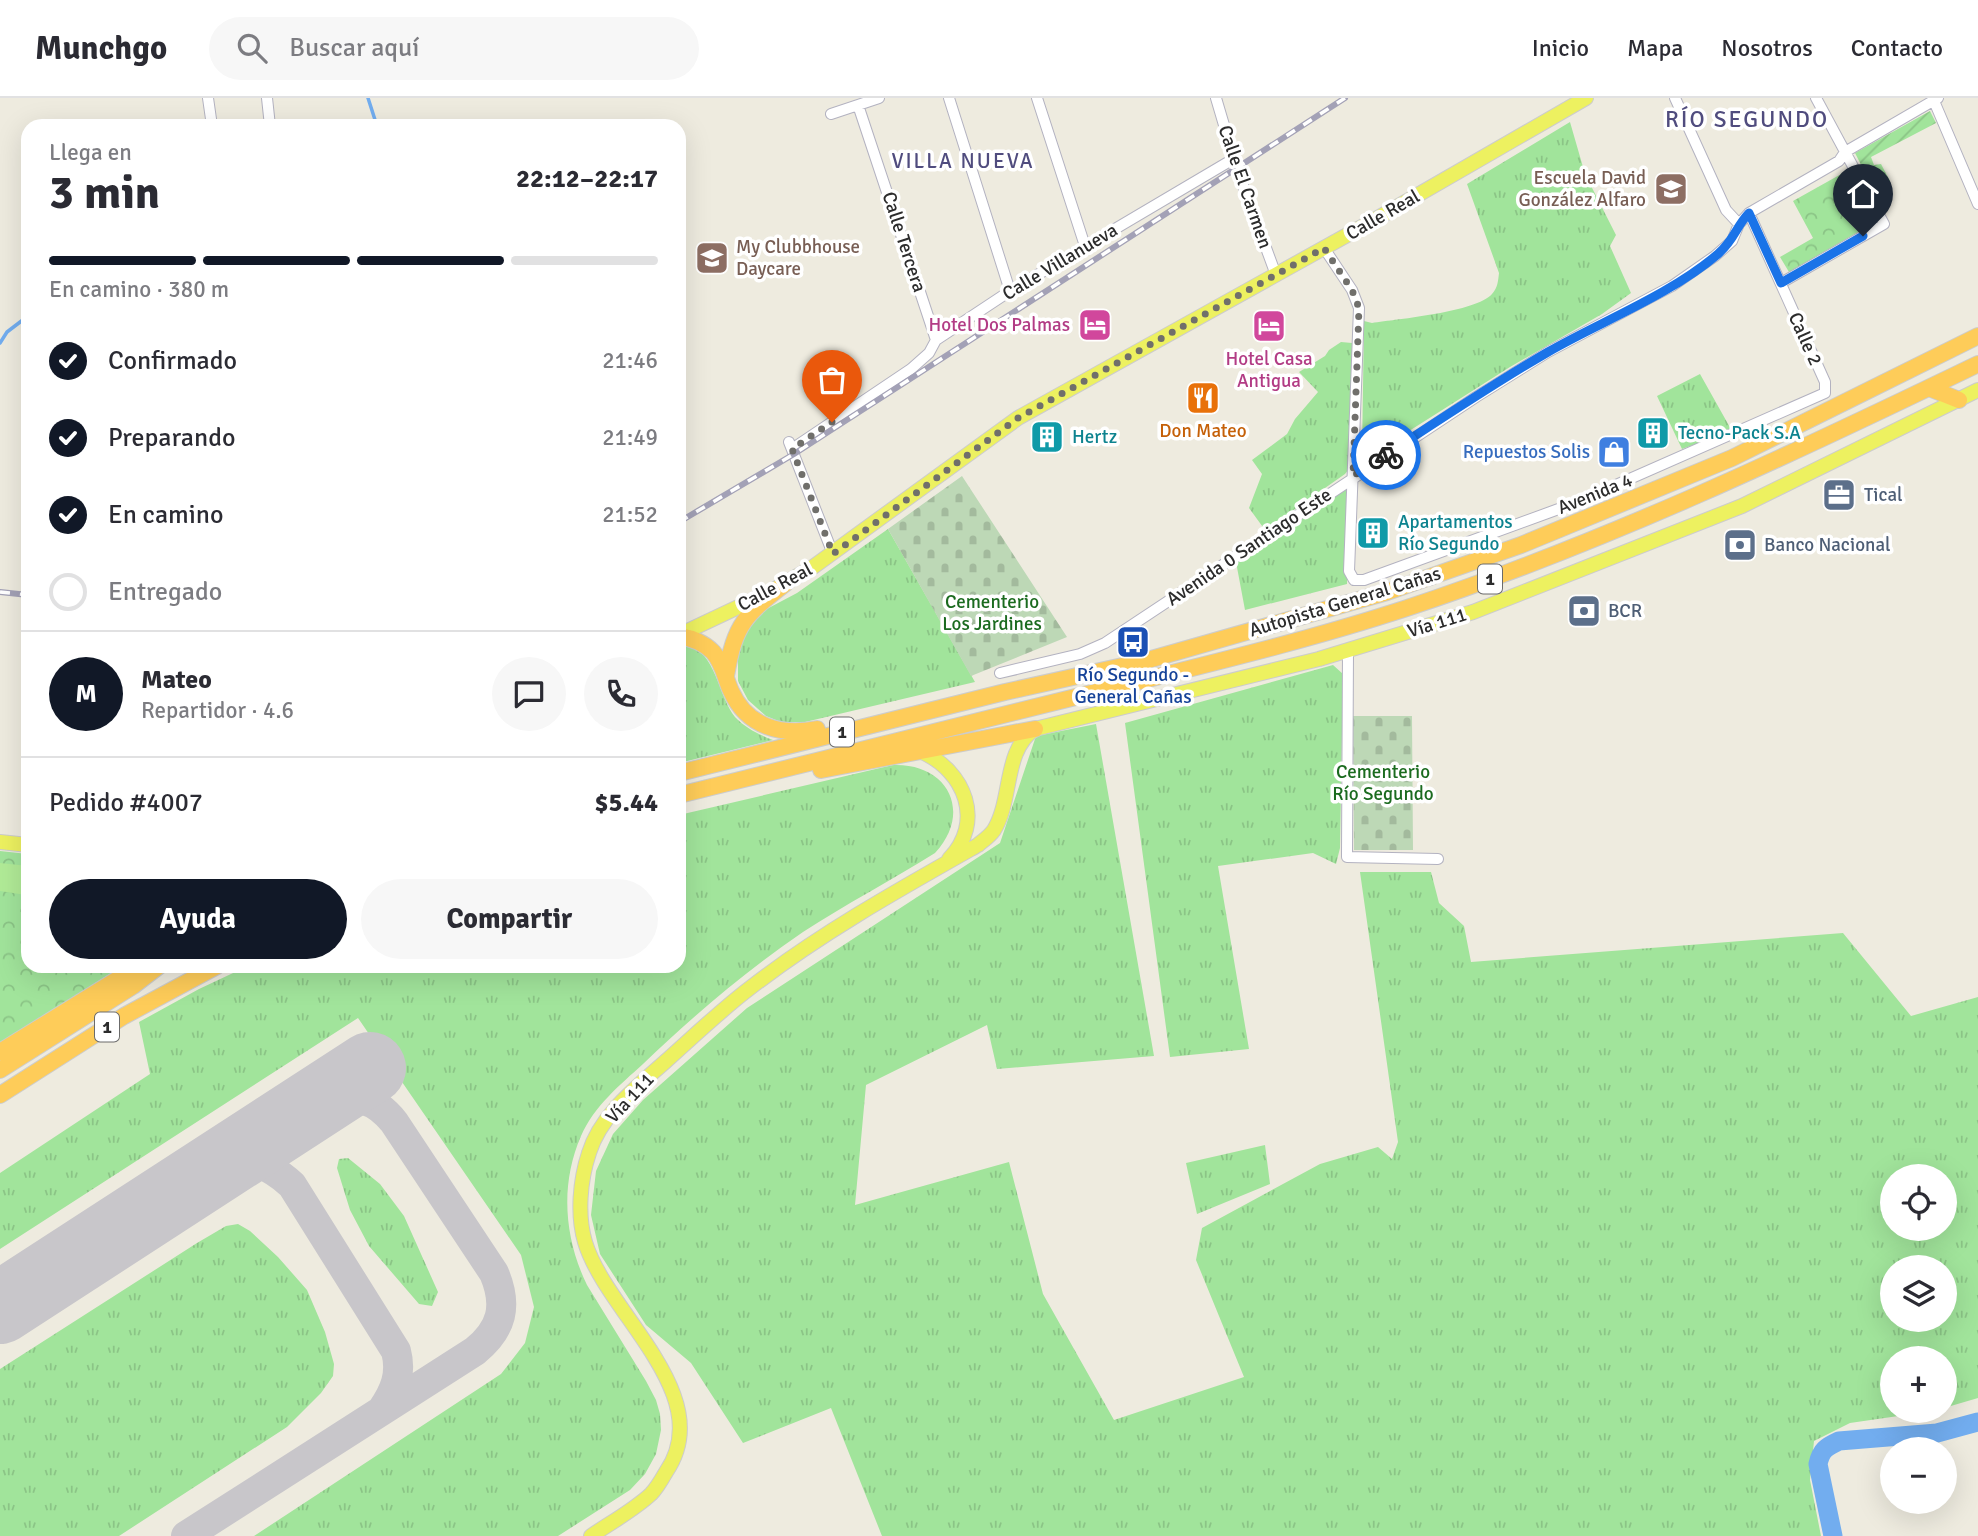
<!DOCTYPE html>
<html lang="es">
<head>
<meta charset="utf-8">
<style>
  body { margin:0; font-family:Signika,sans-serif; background:#f7f7f7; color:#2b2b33; height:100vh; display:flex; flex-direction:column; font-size:26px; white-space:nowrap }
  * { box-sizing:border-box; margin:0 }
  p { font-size:23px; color:#7c7c81 }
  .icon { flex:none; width:38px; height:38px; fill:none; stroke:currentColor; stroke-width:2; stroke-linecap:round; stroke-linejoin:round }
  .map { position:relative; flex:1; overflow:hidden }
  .drawer { position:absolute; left:21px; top:21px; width:665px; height:854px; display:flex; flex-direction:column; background:#fff; border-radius:21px; box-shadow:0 7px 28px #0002 }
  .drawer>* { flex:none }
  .buttons { position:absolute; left:1880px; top:1066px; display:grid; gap:14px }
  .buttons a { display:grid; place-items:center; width:77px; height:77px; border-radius:50%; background:#fff; box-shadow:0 7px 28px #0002; font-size:35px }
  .pin { position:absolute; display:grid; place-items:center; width:60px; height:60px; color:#fff; margin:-72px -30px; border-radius:50% 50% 50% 0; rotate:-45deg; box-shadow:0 0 7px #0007 }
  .pin .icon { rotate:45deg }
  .courier { position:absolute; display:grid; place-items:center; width:70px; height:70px; margin:-35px; border:5px solid #1a73e8; border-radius:50%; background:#fff; color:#222; box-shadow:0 2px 9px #0007 }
  .overview em { font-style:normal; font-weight:700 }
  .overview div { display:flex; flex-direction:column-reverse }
  .overview { display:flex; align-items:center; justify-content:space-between; height:119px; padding:0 28px }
  h1 { font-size:46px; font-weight:700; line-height:52px }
  .bar { display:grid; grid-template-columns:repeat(4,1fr); gap:10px 7px; align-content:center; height:84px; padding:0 28px }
  .bar i { height:9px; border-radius:5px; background:#e1e1e2 }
  .bar .on { background:#111827 }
  .bar p { grid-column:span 4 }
  .line { display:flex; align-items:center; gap:18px; padding:0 28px; border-top:2px solid #e1e1e2 }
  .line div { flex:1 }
  .round { display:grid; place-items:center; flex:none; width:74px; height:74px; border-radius:37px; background:#f7f7f7 }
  ol { padding:0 28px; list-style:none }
  li { display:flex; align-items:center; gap:21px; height:77px }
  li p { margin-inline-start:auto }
  li .icon { padding:7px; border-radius:50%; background:#111827; color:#fff; stroke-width:4 }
  li:last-child { color:#7c7c81 }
  li i { width:38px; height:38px; border:4px solid #e1e1e2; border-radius:50% }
  .button { display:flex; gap:14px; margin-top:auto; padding:14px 28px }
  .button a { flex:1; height:80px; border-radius:42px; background:#111827; color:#fff; font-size:28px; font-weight:700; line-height:80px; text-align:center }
  .button a+a { background:#f7f7f7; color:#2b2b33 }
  header { display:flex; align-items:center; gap:42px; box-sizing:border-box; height:98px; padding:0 35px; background:#fff; border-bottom:2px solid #e1e1e2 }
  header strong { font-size:33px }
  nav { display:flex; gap:38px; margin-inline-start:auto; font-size:24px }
  .search { width:490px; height:63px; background:#f7f7f7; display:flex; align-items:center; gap:18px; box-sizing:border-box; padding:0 24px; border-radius:38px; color:#7c7c81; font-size:26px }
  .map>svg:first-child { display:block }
  .grass { fill:url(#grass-tufts); fill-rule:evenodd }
  .forest { fill:url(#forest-crowns) }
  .cemetery { fill:url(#cemetery-stones) }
  .garden { fill:url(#garden-furrows) }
  .pitch { fill:#b1eb97 }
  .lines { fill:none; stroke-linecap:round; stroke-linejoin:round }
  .stream { stroke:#72adef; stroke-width:3.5 }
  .river { stroke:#72adef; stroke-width:19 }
  .taxiway { stroke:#c8c6ca; stroke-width:30 }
  .runway { stroke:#c8c6ca; stroke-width:72 }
  .minor-casing { stroke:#b3b2c0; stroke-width:12 }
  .major-casing { stroke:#ccc; stroke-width:16 }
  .highway-casing { stroke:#ccc; stroke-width:18 }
  .minor { stroke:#fff; stroke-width:10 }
  .major { stroke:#edf160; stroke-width:14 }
  .highway { stroke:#fecc59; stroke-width:16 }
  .rail-casing { stroke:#a3a1b6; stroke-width:6 }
  .rail { stroke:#fff; stroke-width:3.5; stroke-dasharray:10; stroke-linecap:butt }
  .done { stroke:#706f6b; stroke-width:7; stroke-dasharray:0 12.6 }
  .route { stroke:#1a73e8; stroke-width:9 }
  .labels { text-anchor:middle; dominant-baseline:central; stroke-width:7; stroke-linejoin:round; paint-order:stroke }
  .shield { fill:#fff; stroke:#6b6b6b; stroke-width:2 }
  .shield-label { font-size:18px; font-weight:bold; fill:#2c2c2c }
  .education-label { font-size:19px; fill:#785e54; stroke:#fff; text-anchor:end }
  .street-label { font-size:19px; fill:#2c2c2c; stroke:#fff }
  .hotel-label { font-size:19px; fill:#b23c85; stroke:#fff; text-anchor:end }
  .food-label { font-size:19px; fill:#c56008; stroke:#fff }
  .culture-label { font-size:19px; fill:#0d838f; stroke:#fff; text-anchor:start }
  .shop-label { font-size:19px; fill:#366cbe; stroke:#fff; text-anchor:end }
  .service-label { font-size:19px; fill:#4e5e75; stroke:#fff; text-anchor:start }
  .park-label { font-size:19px; fill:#1b6b1f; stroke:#fff }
  .transit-label { font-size:19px; fill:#164399; stroke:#fff }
  .neighbourhood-label { font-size:21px; letter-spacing:2px; fill:#504c7e; stroke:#fff }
  .quarter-label { font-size:23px; letter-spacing:2px; fill:#504c7e; stroke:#fff }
</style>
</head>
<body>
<header>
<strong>Munchgo</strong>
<div class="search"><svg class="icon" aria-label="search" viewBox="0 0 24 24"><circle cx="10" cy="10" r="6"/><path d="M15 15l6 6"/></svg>Buscar aquí</div>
<nav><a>Inicio</a><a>Mapa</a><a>Nosotros</a><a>Contacto</a></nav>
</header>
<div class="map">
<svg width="1978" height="1438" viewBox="0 0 1978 1438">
  <defs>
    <pattern id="grass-tufts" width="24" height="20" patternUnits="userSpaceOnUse" patternTransform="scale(1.75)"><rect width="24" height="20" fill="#a1e49b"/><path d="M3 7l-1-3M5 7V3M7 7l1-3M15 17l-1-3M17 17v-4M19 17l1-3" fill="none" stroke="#8bc486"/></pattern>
    <pattern id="forest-crowns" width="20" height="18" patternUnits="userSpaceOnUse" patternTransform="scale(1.75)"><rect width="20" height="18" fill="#a1e49b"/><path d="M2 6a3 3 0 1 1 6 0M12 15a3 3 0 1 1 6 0" fill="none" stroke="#8bc486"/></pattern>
    <pattern id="cemetery-stones" width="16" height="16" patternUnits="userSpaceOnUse" patternTransform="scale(1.75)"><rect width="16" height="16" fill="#bdd8b6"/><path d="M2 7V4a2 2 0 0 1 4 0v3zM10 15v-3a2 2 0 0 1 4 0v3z" fill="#a3ba9d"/></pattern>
    <pattern id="garden-furrows" width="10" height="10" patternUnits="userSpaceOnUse" patternTransform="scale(1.75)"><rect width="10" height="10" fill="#a1e49b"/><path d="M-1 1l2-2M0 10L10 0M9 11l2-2" fill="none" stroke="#8bc486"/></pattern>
  </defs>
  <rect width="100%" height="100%" fill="#eeebdf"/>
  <!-- grass -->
  <path class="grass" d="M1570 24 1585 76 1616 137 1610 148 1631 195 1602 216 1510 269 1387 347 1370 354H1362L1364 223 1372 225C1398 221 1476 214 1492 196 1498 189 1498 183 1499 175L1467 86Z
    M1341 244 1352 245 1349 371 1345 376 1265 432 1249 410 1262 376 1252 362 1287 336 1295 321 1318 294 1299 274 1325 258 1329 252Z
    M1700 276 1732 333 1682 351 1657 298Z
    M1351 388 1347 486 1245 512 1236 464Z
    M888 431 975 584 805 624H781L766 618 748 602 738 583V548L757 516 797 495Z
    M687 548C715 551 719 600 735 619 745 630 760 637 773 642L679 665V551Z
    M1333 567 1343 576 1340 750 1336 766 1313 755 1218 768 1249 951 1170 959 1125 625Z
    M1096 626 1154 958 997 971 987 927 866 987 855 1107 1009 1064 1043 1196 1114 1322 1244 1279 1196 1162 1202 1130 1320 1066 1378 1049 1392 1061 1398 1044 1360 774H1431L1439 805 1464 828 1471 864 1843 835 1911 918 1978 899V1300L1944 1310V1260H1892V1312L1933 1313 1850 1325 1814 1343 1810 1382 1821 1438H882L831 1310 743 1345 691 1265 646 1227 600 1156 591 1117 596 1073 613 1036 643 1002 747 910 1000 745 1036 638ZM1892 1078H1944V1130H1892ZM1892 1169H1944V1222H1892Z
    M893 667C948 665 973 714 935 755 892 782 846 806 803 834 746 873 693 918 643 966 620 987 594 1008 581 1038 560 1086 564 1140 587 1187L646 1283 656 1302 660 1316 661 1332 656 1356 645 1376 630 1392 558 1438H254L501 1276 525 1245 534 1209 521 1157 358 920 0 1151V1075L150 976 139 924 199 891 248 868H679V717Z
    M1265 1047 1270 1086 1197 1116 1186 1065Z
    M348 1060 380 1086 404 1118 438 1194 432 1208 419 1206 369 1148 350 1112 337 1070 339 1061Z
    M238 1126 250 1133 278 1159 307 1192 325 1234 334 1266 333 1278 321 1295 287 1329 119 1438H0V1271L197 1145 226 1128Z"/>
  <!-- forest -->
  <path class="forest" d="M1843 75 1872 126 1789 174 1780 159 1813 140 1793 103Z
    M0 753 28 756V868H122L0 946Z"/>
  <!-- cemetery -->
  <path class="cemetery" d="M962 378 1067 539 971 578 888 431Z
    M1353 618H1412L1413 752H1354Z"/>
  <!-- garden -->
  <path class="garden" d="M1930 13 1936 25 1871 59 1874 67 1881 66 1890 83 1887 84 1889 87 1875 94 1855 55Z"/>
  <!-- pitch -->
  <path class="pitch" d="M0 765 28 768 26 797 0 793Z"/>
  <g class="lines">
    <!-- stream -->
    <path class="stream" d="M368 0 377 28
      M0 245 7 234 28 218"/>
    <!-- river -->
    <path class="river" d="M1833 1438 1818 1366C1821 1352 1826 1349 1839 1343L1937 1335 1978 1324"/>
    <!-- taxiway -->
    <path class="taxiway" d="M214 1072C249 1060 264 1062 292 1087L396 1253C402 1276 395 1293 382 1312
      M186 1438 475 1253C502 1231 508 1208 494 1175L394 1024C374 999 358 999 328 999"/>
    <!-- runway -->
    <path class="runway" d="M0 1210 370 970"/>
    <defs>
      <path id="minor" d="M208 0 212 28
        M267 0 270 28
        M949 0 1010 193
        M1037 0 1085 148
        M1216 0 1237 71 1276 177
        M1675 0 1726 112 1739 126
        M1934 3 1978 106
        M858 7 936 242
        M831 16 879 0
        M1324 150 1352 192 1359 210 1349 473 1354 482H1364L1575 405 1825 295V284L1749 115
        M1781 185 1884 126 1816 0
        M789 344 833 456
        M792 351 911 271 929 255 936 242 1010 193 1235 60
        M1348 552 1347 759 1438 761
        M1000 575 1080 556 1105 545 1476 299 1548 254 1672 188 1715 158 1732 143 1739 126 1749 115 1839 63 1845 54 1938 0"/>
      <path id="major" d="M679 537 770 494 813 469 1018 320 1376 121 1586 0
        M922 654C965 673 985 724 949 761
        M0 744 28 747
        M591 1438C610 1425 634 1412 651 1396 657 1390 662 1381 666 1374 719 1297 606 1215 585 1144 577 1117 580 1082 589 1055 601 1016 637 989 666 963 694 938 721 912 750 890 821 835 900 791 978 747 984 742 990 738 994 732 1013 701 1003 652 1035 631L1319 561 1473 514 1742 408 1978 292"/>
      <path id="highway" d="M1929 290 1959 302
        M679 538C692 540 703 544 713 554 723 565 725 580 731 593 747 629 781 638 817 631
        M726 578C735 525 745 517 786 485
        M821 672 1035 631
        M679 675 1005 594 1141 564 1387 494 1521 447 1732 360 1978 238
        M679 697C822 662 965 627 1108 591 1208 566 1309 542 1407 510 1604 445 1792 356 1978 266
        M0 954 139 868
        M0 972 133 888 159 868
        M0 997 124 918 217 868"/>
    </defs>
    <!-- minor casing -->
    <use href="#minor" class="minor-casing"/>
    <!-- major casing -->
    <use href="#major" class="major-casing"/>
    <!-- highway casing -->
    <use href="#highway" class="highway-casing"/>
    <!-- minor -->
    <use href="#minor" class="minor"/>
    <!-- major -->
    <use href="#major" class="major"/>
    <!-- highway -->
    <use href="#highway" class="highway"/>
    <defs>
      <path id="rail" d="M679 424 794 356 1345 0
        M0 494 28 497"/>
    </defs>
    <!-- rail casing -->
    <use href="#rail" class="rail-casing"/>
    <!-- rail -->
    <use href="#rail" class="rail"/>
  </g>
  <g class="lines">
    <!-- done -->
    <path class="done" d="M832 324 792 351 833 456 1018 320 1324 150 1352 192 1359 210 1353 378 1386 357"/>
    <!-- route -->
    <path class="route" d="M1386 357C1439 322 1493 286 1548 254 1602 223 1670 197 1718 156 1735 141 1735 130 1749 115L1781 185 1863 138"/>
  </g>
  <!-- icons -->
  <defs>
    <symbol id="school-square" viewBox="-11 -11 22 22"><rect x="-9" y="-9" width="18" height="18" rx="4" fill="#8d6e63" stroke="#fff"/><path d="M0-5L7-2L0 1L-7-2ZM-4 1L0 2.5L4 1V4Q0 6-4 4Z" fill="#fff"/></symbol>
    <symbol id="hotel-square" viewBox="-11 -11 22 22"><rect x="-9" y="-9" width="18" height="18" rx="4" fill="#d1479c" stroke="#fff"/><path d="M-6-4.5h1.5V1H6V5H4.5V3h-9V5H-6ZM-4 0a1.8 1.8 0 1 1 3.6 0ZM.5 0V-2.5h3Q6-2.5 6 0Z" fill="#fff"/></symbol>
    <symbol id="restaurant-square" viewBox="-11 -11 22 22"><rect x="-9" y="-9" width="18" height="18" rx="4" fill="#e8710a" stroke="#fff"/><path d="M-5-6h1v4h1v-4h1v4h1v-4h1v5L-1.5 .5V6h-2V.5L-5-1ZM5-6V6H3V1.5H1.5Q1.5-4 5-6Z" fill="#fff"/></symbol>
    <symbol id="building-square" viewBox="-11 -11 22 22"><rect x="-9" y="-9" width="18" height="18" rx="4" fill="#0f9aa8" stroke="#fff"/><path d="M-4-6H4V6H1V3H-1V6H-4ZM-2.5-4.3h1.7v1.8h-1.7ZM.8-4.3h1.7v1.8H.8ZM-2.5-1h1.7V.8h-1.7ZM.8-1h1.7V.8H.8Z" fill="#fff"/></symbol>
    <symbol id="shop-square" viewBox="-11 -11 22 22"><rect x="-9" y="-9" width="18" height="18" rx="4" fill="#3f7fe0" stroke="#fff"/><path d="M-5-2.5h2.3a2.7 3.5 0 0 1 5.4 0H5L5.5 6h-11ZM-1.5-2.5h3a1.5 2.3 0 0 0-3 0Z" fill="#fff"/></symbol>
    <symbol id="office-square" viewBox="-11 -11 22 22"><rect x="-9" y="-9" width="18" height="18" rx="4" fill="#5c6f8a" stroke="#fff"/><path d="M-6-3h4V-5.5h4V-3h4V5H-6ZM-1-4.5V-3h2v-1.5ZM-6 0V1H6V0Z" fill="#fff"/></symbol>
    <symbol id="bank-square" viewBox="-11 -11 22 22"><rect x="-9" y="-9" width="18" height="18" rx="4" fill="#5c6f8a" stroke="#fff"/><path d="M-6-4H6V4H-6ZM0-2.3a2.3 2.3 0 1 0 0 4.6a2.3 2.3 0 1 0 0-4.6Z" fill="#fff"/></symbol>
    <symbol id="bus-square" viewBox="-11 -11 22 22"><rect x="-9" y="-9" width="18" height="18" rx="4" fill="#1a4fb4" stroke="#fff"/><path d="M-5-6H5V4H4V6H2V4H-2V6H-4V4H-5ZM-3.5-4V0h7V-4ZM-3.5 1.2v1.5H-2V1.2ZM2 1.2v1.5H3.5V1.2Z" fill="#fff"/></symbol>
  </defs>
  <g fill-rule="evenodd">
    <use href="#school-square" x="1652" y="72" width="38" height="38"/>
    <use href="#school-square" x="693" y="141" width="38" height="38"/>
    <use href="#hotel-square" x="1076" y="208" width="38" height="38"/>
    <use href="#hotel-square" x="1250" y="209" width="38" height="38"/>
    <use href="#restaurant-square" x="1184" y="281" width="38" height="38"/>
    <use href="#building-square" x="1634" y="316" width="38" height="38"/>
    <use href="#building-square" x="1028" y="320" width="38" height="38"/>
    <use href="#shop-square" x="1595" y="335" width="38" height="38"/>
    <use href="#office-square" x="1820" y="378" width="38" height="38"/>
    <use href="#building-square" x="1354" y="416" width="38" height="38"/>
    <use href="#bank-square" x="1721" y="428" width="38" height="38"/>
    <use href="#bank-square" x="1565" y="494" width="38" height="38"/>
    <use href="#bus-square" x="1114" y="525" width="38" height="38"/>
  </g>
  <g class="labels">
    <!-- shield labels -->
    <g class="shield">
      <rect x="1478" y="466.5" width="24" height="29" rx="5"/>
      <rect x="830" y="619.5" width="24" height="29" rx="5"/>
      <rect x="95" y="914.5" width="24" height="29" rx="5"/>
    </g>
    <g class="shield-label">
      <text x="1490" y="481">1</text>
      <text x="842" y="634">1</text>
      <text x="107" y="929">1</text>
    </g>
    <!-- education labels -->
    <g class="education-label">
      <text x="1646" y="80">Escuela David<tspan x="1646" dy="22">González Alfaro</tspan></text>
      <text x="736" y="149" text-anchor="start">My Clubbhouse<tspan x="736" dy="22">Daycare</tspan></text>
    </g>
    <!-- street labels -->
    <g class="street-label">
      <text transform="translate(1245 89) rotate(71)">Calle El Carmen</text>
      <text transform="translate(1383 117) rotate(-30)">Calle Real</text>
      <text transform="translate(904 144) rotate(72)">Calle Tercera</text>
      <text transform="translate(1060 164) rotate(-31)">Calle Villanueva</text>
      <text transform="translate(1805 241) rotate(66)">Calle 2</text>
      <text transform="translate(1595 396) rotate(-22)">Avenida 4</text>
      <text transform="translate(1249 449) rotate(-34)">Avenida 0 Santiago Este</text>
      <text transform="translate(775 489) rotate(-28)">Calle Real</text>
      <text transform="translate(1345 504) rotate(-17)">Autopista General Cañas</text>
      <text transform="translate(1437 525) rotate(-17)">Vía 111</text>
      <text transform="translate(630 1000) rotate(-47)">Vía 111</text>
    </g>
    <!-- hotel labels -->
    <g class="hotel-label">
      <text x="1070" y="227">Hotel Dos Palmas</text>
      <text x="1269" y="261" text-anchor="middle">Hotel Casa<tspan x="1269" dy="22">Antigua</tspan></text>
    </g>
    <!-- food labels -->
    <g class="food-label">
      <text x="1203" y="333">Don Mateo</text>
    </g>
    <!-- culture labels -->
    <g class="culture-label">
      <text x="1678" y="335">Tecno-Pack S.A</text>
      <text x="1072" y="339">Hertz</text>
      <text x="1398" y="424">Apartamentos<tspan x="1398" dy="22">Río Segundo</tspan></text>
    </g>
    <!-- shop labels -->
    <g class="shop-label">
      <text x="1590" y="354">Repuestos Solis</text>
    </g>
    <!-- service labels -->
    <g class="service-label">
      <text x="1864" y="397">Tical</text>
      <text x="1764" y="447">Banco Nacional</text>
      <text x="1608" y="513">BCR</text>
    </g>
    <!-- park labels -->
    <g class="park-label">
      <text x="992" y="504">Cementerio<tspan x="992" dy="22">Los Jardines</tspan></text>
      <text x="1383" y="674">Cementerio<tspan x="1383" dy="22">Río Segundo</tspan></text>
    </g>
    <!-- transit labels -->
    <g class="transit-label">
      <text x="1133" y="577">Río Segundo -<tspan x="1133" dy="22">General Cañas</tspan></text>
    </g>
    <!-- neighbourhood labels -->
    <g class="neighbourhood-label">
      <text x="963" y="63">VILLA NUEVA</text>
    </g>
    <!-- quarter labels -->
    <g class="quarter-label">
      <text x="1747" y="21">RÍO SEGUNDO</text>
    </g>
  </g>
</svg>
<div class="buttons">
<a><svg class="icon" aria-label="locate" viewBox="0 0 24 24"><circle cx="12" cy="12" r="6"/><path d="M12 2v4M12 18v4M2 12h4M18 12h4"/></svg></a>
<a><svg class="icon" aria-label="layers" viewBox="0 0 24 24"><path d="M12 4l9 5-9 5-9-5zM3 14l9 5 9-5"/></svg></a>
<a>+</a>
<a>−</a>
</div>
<div class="pin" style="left:832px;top:324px;background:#ea580c"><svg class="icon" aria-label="bag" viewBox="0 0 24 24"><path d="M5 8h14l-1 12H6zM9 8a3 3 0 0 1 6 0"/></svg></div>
<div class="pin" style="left:1863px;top:138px;background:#1f2937"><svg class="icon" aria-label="home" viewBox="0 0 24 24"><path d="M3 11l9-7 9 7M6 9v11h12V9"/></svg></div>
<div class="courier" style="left:1386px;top:357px"><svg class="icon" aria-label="bike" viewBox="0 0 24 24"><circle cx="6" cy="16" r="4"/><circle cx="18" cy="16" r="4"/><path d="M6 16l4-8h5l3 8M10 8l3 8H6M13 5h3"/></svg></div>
<section class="drawer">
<div class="overview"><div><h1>3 min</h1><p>Llega en</p></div><em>22:12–22:17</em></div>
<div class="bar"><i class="on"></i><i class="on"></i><i class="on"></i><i></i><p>En camino · 380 m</p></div>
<ol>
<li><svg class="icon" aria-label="check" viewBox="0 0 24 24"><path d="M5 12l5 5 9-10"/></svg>Confirmado<p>21:46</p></li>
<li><svg class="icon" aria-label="check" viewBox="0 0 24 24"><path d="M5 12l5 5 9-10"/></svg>Preparando<p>21:49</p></li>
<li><svg class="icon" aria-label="check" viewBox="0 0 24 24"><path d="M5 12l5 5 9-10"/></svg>En camino<p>21:52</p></li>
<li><i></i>Entregado</li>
</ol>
<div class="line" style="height:126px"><b class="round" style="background:#111827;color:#fff">M</b><div><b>Mateo</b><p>Repartidor · 4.6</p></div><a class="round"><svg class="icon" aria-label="chat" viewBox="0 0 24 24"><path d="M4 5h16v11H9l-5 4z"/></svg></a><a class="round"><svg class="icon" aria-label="phone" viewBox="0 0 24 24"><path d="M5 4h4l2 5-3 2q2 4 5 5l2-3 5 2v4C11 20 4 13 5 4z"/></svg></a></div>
<div class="line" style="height:91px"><div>Pedido #4007</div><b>$5.44</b></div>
<div class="button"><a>Ayuda</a><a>Compartir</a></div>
</section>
</div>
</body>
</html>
